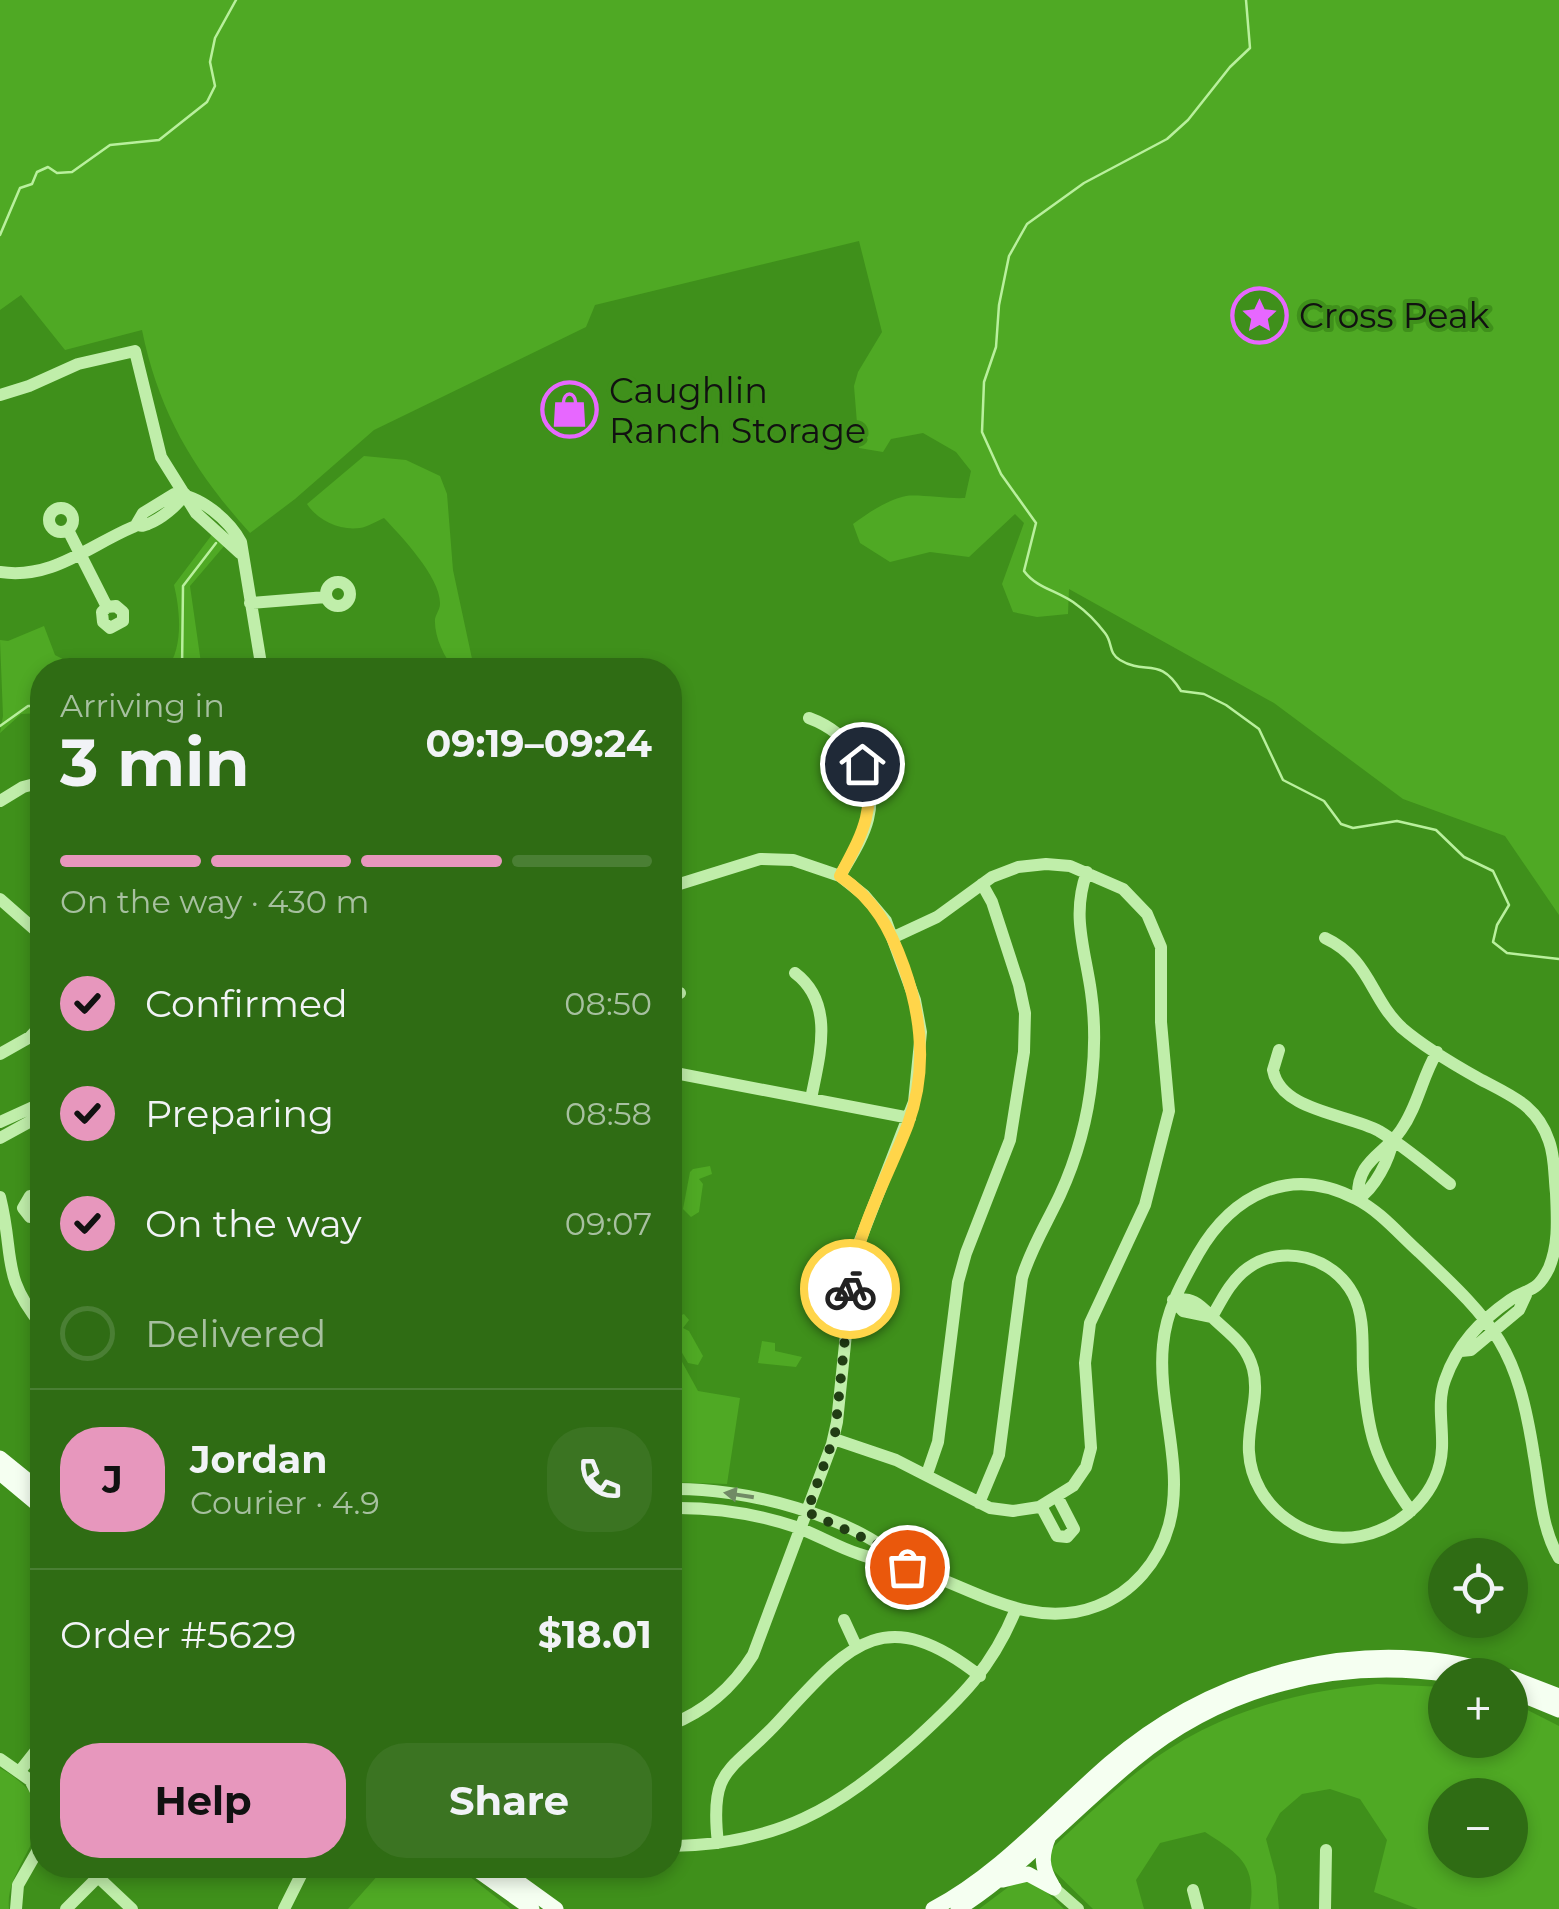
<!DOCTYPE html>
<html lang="en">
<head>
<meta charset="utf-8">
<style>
  body { margin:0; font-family:Montserrat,sans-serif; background:#3b7422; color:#f1f3f6; height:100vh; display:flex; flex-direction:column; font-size:38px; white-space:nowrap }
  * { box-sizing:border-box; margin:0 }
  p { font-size:32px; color:#a7c0a0 }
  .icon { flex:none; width:55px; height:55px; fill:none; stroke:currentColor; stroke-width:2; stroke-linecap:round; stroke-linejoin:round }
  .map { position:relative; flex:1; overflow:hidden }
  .side { position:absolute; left:30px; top:658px; width:652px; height:1220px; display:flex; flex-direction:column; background:#2f6c14; border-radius:40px; box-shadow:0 5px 15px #0003 }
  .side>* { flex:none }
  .buttons { position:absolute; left:1428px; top:1538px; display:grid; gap:20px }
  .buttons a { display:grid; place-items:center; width:100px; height:100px; border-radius:50%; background:#2f6c14; box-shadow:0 5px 15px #0003; font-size:50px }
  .pin { position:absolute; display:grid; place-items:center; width:85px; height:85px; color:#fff; margin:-42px; border:5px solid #fff; border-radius:50%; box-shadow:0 2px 10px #0007 }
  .courier { position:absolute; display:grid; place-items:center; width:100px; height:100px; margin:-50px; border:8px solid #ffd54a; border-radius:50%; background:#fff; color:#222; box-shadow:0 2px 12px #0007 }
  .head em { font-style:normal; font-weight:700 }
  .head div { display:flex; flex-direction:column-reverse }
  .head { display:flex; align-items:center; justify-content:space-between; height:170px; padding:0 30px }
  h1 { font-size:65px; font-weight:700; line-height:75px }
  .bar { display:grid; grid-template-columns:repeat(4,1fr); gap:15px 10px; align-content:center; height:120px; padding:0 30px }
  .bar i { height:12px; border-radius:8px; background:#4a7f34 }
  .bar .current { background:#e797bd }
  .bar p { grid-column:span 4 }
  .line { display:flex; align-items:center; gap:25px; padding:0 30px; border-top:2px solid #4a7f34 }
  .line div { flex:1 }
  .round { display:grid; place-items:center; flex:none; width:105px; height:105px; border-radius:40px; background:#3b7422 }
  ol { padding:0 30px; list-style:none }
  li { display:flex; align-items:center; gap:30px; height:110px }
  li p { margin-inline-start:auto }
  li .icon { padding:10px; border-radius:50%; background:#e797bd; color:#111; stroke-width:4 }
  li:last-child { color:#a7c0a0 }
  li i { width:55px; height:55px; border:5px solid #4a7f34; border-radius:50% }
  .action { display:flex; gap:20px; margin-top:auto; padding:20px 30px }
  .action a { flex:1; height:115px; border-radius:40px; background:#e797bd; color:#111; font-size:40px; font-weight:700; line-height:115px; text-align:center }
  .action a+a { background:#3b7422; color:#f1f3f6 }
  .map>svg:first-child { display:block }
  .green { fill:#4fa924; fill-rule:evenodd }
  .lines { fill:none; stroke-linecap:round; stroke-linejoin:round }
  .stream { stroke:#b9f09d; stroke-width:2.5 }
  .minor { stroke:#c0eeaa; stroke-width:12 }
  .major { stroke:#f5fff1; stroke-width:15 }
  .oneway { fill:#718b65 }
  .done { stroke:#213d14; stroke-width:10; stroke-dasharray:0 18 }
  .route { stroke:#ffd54a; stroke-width:12 }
  .labels { text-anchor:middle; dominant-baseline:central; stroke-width:8; stroke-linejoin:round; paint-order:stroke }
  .poi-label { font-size:35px; fill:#111; stroke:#3f901b; text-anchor:start }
</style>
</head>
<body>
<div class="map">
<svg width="1559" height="1909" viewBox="0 0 1559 1909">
  <rect width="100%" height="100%" fill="#3f901b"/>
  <!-- green -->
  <path class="green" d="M0 0H1559V915L1505 836 1403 799 1274 703 1069 589 1068 614 1037 617 1013 612 1002 584 1024 523 1015 514 969 557 930 552 890 562 860 543 853 524C868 513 887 500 906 496 918 494 948 499 965 498L971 471 956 452 923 433 891 439 883 452 859 448 854 386 858 372 882 332 859 241 595 305 586 327 374 430 295 499 250 533C194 471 159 413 142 330L65 350 21 295 0 310Z
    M364 456 406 460 440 476 447 494 453 570 474 668 455 670C444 657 434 636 435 619 436 614 440 609 440 604 441 578 401 536 384 518 377 521 367 527 360 528 340 531 317 520 307 504Z
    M214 532 225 545 190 586 202 670H166C184 648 180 610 174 585Z
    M44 626 55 655 84 670H42V713L21 714 0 733 3 716 0 640 8 641Z
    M710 1166 712 1174 699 1179 703 1184 699 1212 691 1217 683 1209 690 1172 693 1169Z
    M684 1314 689 1320 683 1328 689 1331 703 1356 698 1365 688 1363 670 1332 671 1319Z
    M670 1340 698 1391 740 1398 727 1484 670 1482Z
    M762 1341 775 1343V1351L802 1357 796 1367 758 1363Z
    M1377 1684 1445 1687V1740H1510V1701L1559 1726V1909H1418L1374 1892 1387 1840 1360 1799 1330 1789 1302 1794 1280 1813 1266 1839 1276 1876 1279 1909H1250C1257 1864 1239 1854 1205 1832L1160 1843 1136 1880 1144 1909H1093L1049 1866 1051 1849C1079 1823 1107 1796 1137 1772 1207 1716 1289 1692 1377 1684ZM1445 1795H1510V1860H1445Z
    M0 1768C85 1817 3 1857 9 1909H0Z
    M387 1865H455L511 1909H348Z
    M1023 1879 1037 1883 1064 1909H979L1015 1882Z"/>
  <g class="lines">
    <!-- stream -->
    <path class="stream" d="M1246 0 1250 48 1230 67 1188 120 1167 139 1084 183 1027 224 1009 256 999 305 996 347 984 382 982 432 1001 474 1036 523 1024 571C1037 589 1060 591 1077 605 1087 612 1098 624 1105 633 1113 643 1108 653 1120 660 1146 676 1159 655 1181 691L1204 694 1226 705 1259 729 1283 780 1324 801 1341 824 1353 828 1397 821 1436 830 1464 857 1493 871 1509 905 1497 925 1493 942 1507 953 1559 959
      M0 235 20 188 32 184 37 172 48 167 57 173 72 172 110 145 159 140 207 102 215 86 210 62 215 38 236 0
      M182 670 183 586 216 543
      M0 726 28 706H42"/>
    <!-- minor -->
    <path class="minor" d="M0 395 29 386 78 364 135 351 161 457 196 513 240 553
      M49 520a12 12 0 1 1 24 0a12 12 0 1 1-24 0Z
      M136 525 143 513 174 494C200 495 229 520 241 542L262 670
      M68 530 107 607 102 612 103 622 110 628 123 621V612L116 606 107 607
      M0 572C52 580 88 546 133 527 146 521 134 529 148 524 161 519 177 506 185 494
      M326 594a12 12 0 1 1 24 0a12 12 0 1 1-24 0Z
      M250 603 326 597
      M809 718C850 733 879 775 868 819 863 839 850 858 840 876
      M0 801 23 787 42 782
      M670 887 760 859 793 860 840 876 864 895 886 921 915 1000 921 1032 914 1102 854 1256 837 1422 832 1444 753 1655C733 1687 706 1711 670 1725
      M0 899 42 936
      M795 973C836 1004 819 1057 811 1099
      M670 990 680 993
      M1279 1050 1273 1070C1280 1111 1348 1114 1379 1131 1404 1146 1427 1166 1450 1184
      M0 1054 30 1037 42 1024
      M670 1072 910 1118
      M0 1122 42 1103
      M0 1138 42 1115
      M0 1197C15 1257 0 1275 42 1326
      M42 1198 30 1196 23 1208 30 1217 42 1216
      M1358 1199C1356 1160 1384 1155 1401 1130 1418 1106 1422 1077 1437 1052
      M1358 1199C1375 1188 1389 1160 1393 1140
      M1173 1300C1193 1297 1199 1304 1212 1317 1229 1334 1246 1343 1253 1369 1260 1397 1247 1424 1249 1452 1252 1507 1308 1547 1361 1536 1404 1527 1440 1492 1442 1448 1443 1424 1437 1402 1445 1380 1457 1345 1480 1321 1510 1300 1529 1287 1536 1294 1549 1268 1559 1244 1557 1219 1556 1193 1554 1176 1555 1157 1549 1141 1537 1104 1509 1095 1478 1078 1453 1064 1424 1047 1402 1028 1370 998 1370 959 1325 938
      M1173 1300 1183 1311 1212 1317
      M1212 1317C1222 1299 1231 1280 1248 1268 1283 1243 1333 1257 1353 1294 1365 1316 1362 1345 1363 1369 1367 1432 1374 1459 1411 1511
      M1461 1351 1471 1350 1519 1310 1526 1295
      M834 1439 896 1460 990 1508 1013 1511 1039 1507 1073 1486 1086 1467 1091 1448 1085 1363 1090 1323 1145 1205 1169 1111 1161 1022V947L1147 914 1123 889 1070 866 1046 864 1018 867 992 877 937 917 894 937
      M927 1474 938 1442 958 1282 966 1253 1010 1140 1024 1052 1025 1013 1019 985 992 902 982 884
      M670 1489C740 1487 857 1515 907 1567
      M979 1503 999 1455 1022 1278C1031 1248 1047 1223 1060 1195 1077 1158 1088 1117 1092 1077 1095 1049 1095 1020 1091 992 1085 949 1071 915 1087 872
      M1041 1506 1057 1536 1067 1537 1074 1529 1058 1498
      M670 1508C712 1507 757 1514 796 1527 818 1535 837 1547 859 1554 876 1560 893 1563 910 1568 971 1586 1030 1632 1097 1606 1132 1593 1159 1562 1169 1525 1185 1467 1157 1404 1163 1345 1166 1311 1181 1284 1198 1254 1232 1195 1290 1164 1356 1199 1380 1211 1399 1234 1419 1252 1497 1326 1517 1347 1534 1456 1540 1489 1541 1528 1559 1558
      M844 1620 856 1646
      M0 1759 30 1780 42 1803
      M20 1771 42 1743
      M718 1843C709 1766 731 1773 778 1722 848 1646 883 1600 980 1676
      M670 1846C778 1845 837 1809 915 1740 961 1698 992 1668 1016 1609
      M98 1877 132 1909
      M1054 1888 1078 1909
      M1193 1890 1198 1909
      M16 1909 18 1885 42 1843
      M66 1909 110 1865
      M284 1909 306 1865
      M1325 1909 1326 1850"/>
    <!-- major -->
    <path class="major" d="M0 1458 42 1492
      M0 1473 42 1508
      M1510 1677 1559 1696
      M1510 1690 1559 1710
      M1049 1836C1041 1855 1041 1867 1052 1885
      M470 1865 532 1909
      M495 1865 556 1909
      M1003 1880 1028 1874 1054 1888
      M933 1909C1001 1873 1052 1813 1110 1763 1217 1671 1366 1632 1503 1675
      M958 1909C1023 1867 1074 1809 1134 1760 1223 1686 1337 1658 1451 1675"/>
  </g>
  <!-- one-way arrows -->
  <defs><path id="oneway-solid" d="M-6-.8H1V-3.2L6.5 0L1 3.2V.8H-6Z" transform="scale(2.5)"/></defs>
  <use class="oneway" href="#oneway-solid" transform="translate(739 1495) rotate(-171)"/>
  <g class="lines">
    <!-- done -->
    <path class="done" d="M850 1289 835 1434 807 1512 883 1547 907 1567"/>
    <!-- route -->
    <path class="route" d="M850 1289C857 1229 887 1179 908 1124 927 1072 922 1018 904 967 890 928 875 900 840 876 860 838 879 808 862 764"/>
  </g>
  <!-- icons -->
  <defs>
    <symbol id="sight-ring" viewBox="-11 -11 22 22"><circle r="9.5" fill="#3f901b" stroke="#e767ff" stroke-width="1.5"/><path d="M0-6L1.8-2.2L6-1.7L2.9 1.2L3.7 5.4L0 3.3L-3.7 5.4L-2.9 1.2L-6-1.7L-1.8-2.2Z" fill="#e767ff"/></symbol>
    <symbol id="shop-ring" viewBox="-11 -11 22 22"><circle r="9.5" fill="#3f901b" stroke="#e767ff" stroke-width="1.5"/><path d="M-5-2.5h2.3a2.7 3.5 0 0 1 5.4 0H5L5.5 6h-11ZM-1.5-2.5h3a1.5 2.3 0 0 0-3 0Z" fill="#e767ff"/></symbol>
  </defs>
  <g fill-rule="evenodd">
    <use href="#sight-ring" x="1228" y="284" width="63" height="63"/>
    <use href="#shop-ring" x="538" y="378" width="63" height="63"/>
  </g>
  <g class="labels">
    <!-- poi labels -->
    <g class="poi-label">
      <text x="1299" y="315">Cross Peak</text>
      <text x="609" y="390">Caughlin<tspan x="609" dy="40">Ranch Storage</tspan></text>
    </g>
  </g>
</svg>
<div class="buttons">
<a><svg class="icon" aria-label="locate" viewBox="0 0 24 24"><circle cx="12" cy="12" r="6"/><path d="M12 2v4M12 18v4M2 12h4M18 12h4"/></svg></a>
<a>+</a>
<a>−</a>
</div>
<div class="pin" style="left:907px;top:1567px;background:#ea580c"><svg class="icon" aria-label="bag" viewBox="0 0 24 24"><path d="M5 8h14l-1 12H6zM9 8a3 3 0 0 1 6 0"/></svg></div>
<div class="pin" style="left:862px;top:764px;background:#1f2937"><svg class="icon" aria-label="home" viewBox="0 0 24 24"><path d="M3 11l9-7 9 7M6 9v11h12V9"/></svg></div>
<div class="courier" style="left:850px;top:1289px"><svg class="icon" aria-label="bike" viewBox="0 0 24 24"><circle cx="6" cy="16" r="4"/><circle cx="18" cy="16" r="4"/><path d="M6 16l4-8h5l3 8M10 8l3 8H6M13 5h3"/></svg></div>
<section class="side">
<div class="head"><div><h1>3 min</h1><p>Arriving in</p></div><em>09:19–09:24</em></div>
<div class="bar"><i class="current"></i><i class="current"></i><i class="current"></i><i></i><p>On the way · 430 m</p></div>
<ol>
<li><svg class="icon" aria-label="check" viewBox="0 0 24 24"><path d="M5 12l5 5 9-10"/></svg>Confirmed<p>08:50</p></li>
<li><svg class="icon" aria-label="check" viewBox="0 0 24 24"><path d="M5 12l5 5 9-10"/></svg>Preparing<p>08:58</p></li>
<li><svg class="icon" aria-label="check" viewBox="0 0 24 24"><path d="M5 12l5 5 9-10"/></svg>On the way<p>09:07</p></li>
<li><i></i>Delivered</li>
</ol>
<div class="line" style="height:180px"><b class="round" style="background:#e797bd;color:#111">J</b><div><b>Jordan</b><p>Courier · 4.9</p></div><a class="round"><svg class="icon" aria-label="phone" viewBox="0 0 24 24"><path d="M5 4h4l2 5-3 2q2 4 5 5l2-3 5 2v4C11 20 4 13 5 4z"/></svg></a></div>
<div class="line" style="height:130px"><div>Order #5629</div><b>$18.01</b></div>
<div class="action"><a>Help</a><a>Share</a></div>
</section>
</div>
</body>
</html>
